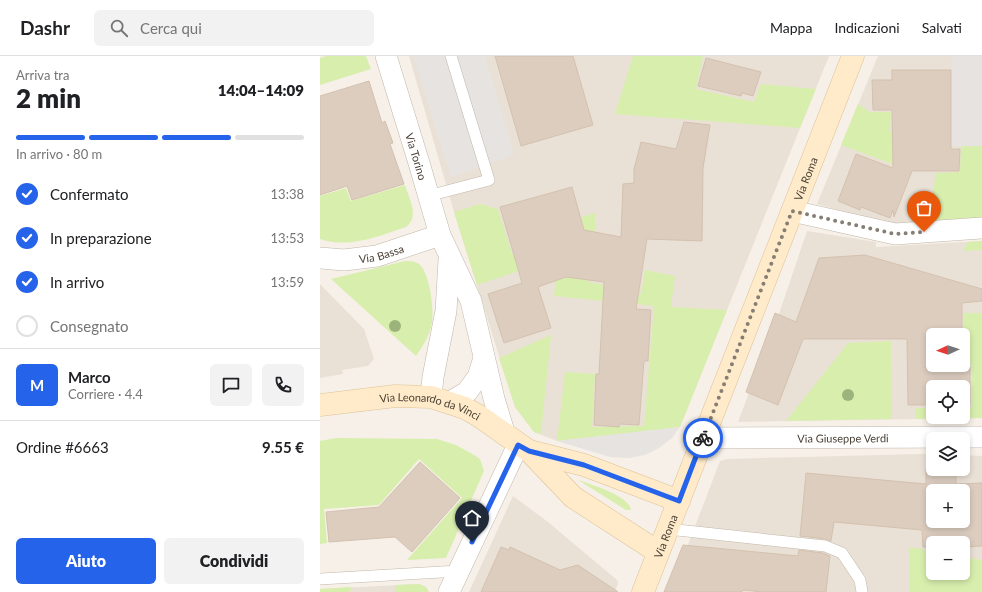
<!DOCTYPE html>
<html lang="it">
<head>
<meta charset="utf-8">
<style>
  body { margin:0; font-family:Lato,sans-serif; background:#f2f2f2; color:#202124; height:100vh; display:flex; flex-direction:column; font-size:15px; white-space:nowrap }
  * { box-sizing:border-box; margin:0 }
  p { font-size:13px; color:#757577 }
  .icon { flex:none; width:22px; height:22px; fill:none; stroke:currentColor; stroke-width:2; stroke-linecap:round; stroke-linejoin:round }
  .map { position:relative; flex:1; overflow:hidden }
  .side { display:flex; flex-direction:column; background:#fff; width:320px }
  .side>* { flex:none }
  .needle { width:26px; rotate:267deg }
  .buttons { position:absolute; left:606px; top:272px; display:grid; gap:8px }
  .buttons a { display:grid; place-items:center; width:44px; height:44px; border-radius:6px; background:#fff; box-shadow:0 2px 6px #0003; font-size:20px }
  .pin { position:absolute; display:grid; place-items:center; width:34px; height:34px; color:#fff; margin:-41px -17px; border-radius:50% 50% 50% 0; rotate:-45deg; box-shadow:0 0 4px #0007 }
  .pin .icon { rotate:45deg }
  .courier { position:absolute; display:grid; place-items:center; width:40px; height:40px; margin:-20px; border:3px solid #2563eb; border-radius:50%; background:#fff; color:#222; box-shadow:0 1px 5px #0007 }
  .overview em { font-style:normal; font-weight:800 }
  .overview div { display:flex; flex-direction:column-reverse }
  .overview { display:flex; align-items:center; justify-content:space-between; height:68px; padding:0 16px }
  h1 { font-size:26px; font-weight:800; line-height:30px }
  .bar { display:grid; grid-template-columns:repeat(4,1fr); gap:6px 4px; align-content:center; height:48px; padding:0 16px }
  .bar i { height:5px; border-radius:3px; background:#e0e0e0 }
  .bar .current { background:#2563eb }
  .bar p { grid-column:span 4 }
  .line { display:flex; align-items:center; gap:10px; padding:0 16px; border-top:1px solid #e0e0e0 }
  .line div { flex:1 }
  .round { display:grid; place-items:center; flex:none; width:42px; height:42px; border-radius:6px; background:#f2f2f2 }
  ol { padding:0 16px; list-style:none }
  li { display:flex; align-items:center; gap:12px; height:44px }
  li p { margin-inline-start:auto }
  li .icon { padding:4px; border-radius:50%; background:#2563eb; color:#fff; stroke-width:4 }
  li:last-child { color:#757577 }
  li i { width:22px; height:22px; border:2px solid #e0e0e0; border-radius:50% }
  .primary-button { display:flex; gap:8px; margin-top:auto; padding:8px 16px }
  .primary-button a { flex:1; height:46px; border-radius:6px; background:#2563eb; color:#fff; font-size:16px; font-weight:800; line-height:46px; text-align:center }
  .primary-button a+a { background:#f2f2f2; color:#202124 }
  header { display:flex; align-items:center; gap:24px; box-sizing:border-box; height:56px; padding:0 20px; background:#fff; border-bottom:1px solid #e0e0e0 }
  header strong { font-size:19px }
  nav { display:flex; gap:22px; margin-inline-start:auto; font-size:14px }
  .search { width:280px; height:36px; background:#f2f2f2; display:flex; align-items:center; gap:10px; box-sizing:border-box; padding:0 14px; border-radius:6px; color:#757577; font-size:15px }
  main { display:flex; flex:1; min-height:0 }
  .map>svg:first-child { display:block }
  .residential { fill:#eae1d6; fill-rule:evenodd }
  .green { fill:#d8eead }
  .parking { fill:#e7e3e0 }
  .building { fill:#dccdbf; stroke:#d4c1af; fill-rule:evenodd }
  .lines { fill:none; stroke-linecap:round; stroke-linejoin:round }
  .lane-casing { stroke:#c2b7aa; stroke-width:12 }
  .street-casing { stroke:#c2b7aa; stroke-width:22 }
  .secondary-casing { stroke:#ddc295; stroke-width:23 }
  .lane { stroke:#fff; stroke-width:11 }
  .street { stroke:#fff; stroke-width:21 }
  .secondary { stroke:#ffebc9; stroke-width:22 }
  .tree { fill:#9cb47b }
  .done { stroke:#867e74; stroke-width:4; stroke-dasharray:0 7.2 }
  .route { stroke:#2563eb; stroke-width:5 }
  .labels { text-anchor:middle; dominant-baseline:central; stroke-width:3; stroke-linejoin:round; paint-order:stroke }
  .street-label { font-size:11px; fill:#4a4036; stroke:#fff }
</style>
</head>
<body>
<header>
<strong>Dashr</strong>
<div class="search"><svg class="icon" aria-label="search" viewBox="0 0 24 24"><circle cx="10" cy="10" r="6"/><path d="M15 15l6 6"/></svg>Cerca qui</div>
<nav><a>Mappa</a><a>Indicazioni</a><a>Salvati</a></nav>
</header>
<main>
<section class="side">
<div class="overview"><div><h1>2 min</h1><p>Arriva tra</p></div><em>14:04–14:09</em></div>
<div class="bar"><i class="current"></i><i class="current"></i><i class="current"></i><i></i><p>In arrivo · 80 m</p></div>
<ol>
<li><svg class="icon" aria-label="check" viewBox="0 0 24 24"><path d="M5 12l5 5 9-10"/></svg>Confermato<p>13:38</p></li>
<li><svg class="icon" aria-label="check" viewBox="0 0 24 24"><path d="M5 12l5 5 9-10"/></svg>In preparazione<p>13:53</p></li>
<li><svg class="icon" aria-label="check" viewBox="0 0 24 24"><path d="M5 12l5 5 9-10"/></svg>In arrivo<p>13:59</p></li>
<li><i></i>Consegnato</li>
</ol>
<div class="line" style="height:72px"><b class="round" style="background:#2563eb;color:#fff">M</b><div><b>Marco</b><p>Corriere · 4.4</p></div><a class="round"><svg class="icon" aria-label="chat" viewBox="0 0 24 24"><path d="M4 5h16v11H9l-5 4z"/></svg></a><a class="round"><svg class="icon" aria-label="phone" viewBox="0 0 24 24"><path d="M5 4h4l2 5-3 2q2 4 5 5l2-3 5 2v4C11 20 4 13 5 4z"/></svg></a></div>
<div class="line" style="height:52px"><div>Ordine #6663</div><b>9.55 €</b></div>
<div class="primary-button"><a>Aiuto</a><a>Condividi</a></div>
</section>
<div class="map">
<svg width="662" height="536" viewBox="0 0 662 536">
  <rect width="100%" height="100%" fill="#f6f0e8"/>
  <!-- residential -->
  <path class="residential" d="M89 0H509L360 371 237 385 214 376 195 351 134 156Z
    M558 0H662V164L574 170 497 148Z
    M487 175 556 186V191L662 185V362L418 366 460 255ZM613 279H643V309H613ZM613 331H643V361H613Z
    M0 228 44 273 54 303 48 310 22 314 23 318 0 322Z
    M600 398H613V413H643V399L662 400V536H350L400 405 407 403ZM613 435H643V465H613ZM613 487H643V517H613Z
    M193 440 228 466 297 524 298 527 295 536H149Z
    M99 528 106 531 109 536H0V533Z"/>
  <!-- green -->
  <path class="green" d="M6 0H46L51 13 0 29V2Z
    M313 0H383L376 33 434 46 441 28 496 33 480 72 295 58Z
    M538 48 550 56H571L570 76 586 77V113L521 89Z
    M641 90H662V164L608 168 616 117 640 116Z
    M85 129C89 143 100 160 86 171 59 180 29 193 0 183V140L26 132 31 145Z
    M160 148 178 153 192 198 229 187 225 172 275 157 276 179 268 226 286 229 285 233 321 238 325 214 355 220 351 251 407 254 360 371 237 385 245 316 275 318 272 371 324 370 334 250 234 240 238 202 157 229 134 156Z
    M662 185V194L643 195 648 186Z
    M85 205C91 205 96 205 100 209 110 219 114 253 112 266 110 279 103 290 96 300L11 223Z
    M643 257H662V362L596 363 595 352H613V361H643V352H652V309H644Z
    M231 279 221 378 214 376 195 351 179 302Z
    M571 285 572 363 466 365 528 287Z
    M16 382 117 383 136 389 154 399 160 403 164 415 126 502 87 504 142 442 99 403 59 449 4 453 7 487 0 488V385Z
    M258 424C270 428 310 440 311 454H306Z
    M589 491 613 495V517H643V501L662 504V536H589Z
    M99 528 106 531 109 536H75V529Z
    M31 531 30 536H0V533Z"/>
  <!-- parking -->
  <path class="parking" d="M93 0H165L194 99 131 121Z
    M632 0H662V90H629Z
    M360 371 352 382 339 392 325 399 309 402 290 401 237 385Z"/>
  <!-- building -->
  <path class="building" d="M175 0H253L273 69 201 90Z
    M386 2 441 16 433 40 422 37 421 40 378 30Z
    M572 14H631V93H640L639 115H592L574 161 573 154 570 162 541 151 540 154 518 145 536 98 573 112 572 54H553L552 24H572Z
    M49 25 62 67 65 65 73 87 70 88 84 128 32 144 27 130 0 139V40Z
    M364 66 390 69 383 112 382 185 327 183 316 253 331 254 328 305H324L319 369 300 368 299 371 274 369 276 318H279L284 226 246 221 218 231 231 272 184 287 168 238 202 227 180 151 252 131 264 174 301 181 303 128 314 127V113L321 86 356 93Z
    M545 199 662 233V245L642 247V279H613V309H642V311H650V349H643V331H613V349H588L587 283H483L458 349 426 336 455 257 476 266 499 202Z
    M100 406 140 442 92 496 75 481 9 486 6 456 59 451Z
    M606 413H636V428L662 427V490L643 491V487H613V491H603L602 474 514 466 511 485 506 483 480 480 486 417 606 428ZM613 435H643V465H613Z
    M363 489 478 500 479 494 503 497 510 500 506 536H442L424 534 421 536H344Z
    M181 491 189 494 190 491 240 514 258 509 298 536H161Z"/>
  <g class="lines">
    <defs>
      <path id="lane" d="M108 140 169 124 131 0
        M348 473 505 490 522 497 540 524 542 536
        M0 523 139 515"/>
      <g id="street">
        <path id="s1" d="M66 0 99 107 120 179 151 245 174 343 185 379"/>
        <path d="M472 155 575 178 662 172"/>
        <path id="s2" d="M0 202 24 204 57 200 120 179"/>
        <path d="M111 341 113 321 126 255 129 204"/>
        <path d="M130 346 147 336 158 321 164 302"/>
        <path id="s3" d="M383 382 662 381"/>
        <path d="M129 536 198 389"/>
      </g>
      <g id="secondary">
        <path id="s4" d="M0 349 75 340 111 341 145 352 159 360 209 395 253 441 338 496"/>
        <path d="M209 395 264 409 359 445"/>
        <path id="s5" d="M323 536 533 0"/>
      </g>
    </defs>
    <!-- lane casing -->
    <use href="#lane" class="lane-casing"/>
    <!-- street casing -->
    <use href="#street" class="street-casing"/>
    <!-- secondary casing -->
    <use href="#secondary" class="secondary-casing"/>
    <!-- lane -->
    <use href="#lane" class="lane"/>
    <!-- street -->
    <use href="#street" class="street"/>
    <!-- secondary -->
    <use href="#secondary" class="secondary"/>
  </g>
  <!-- trees -->
  <g class="tree">
    <circle cx="75" cy="270" r="6"/>
    <circle cx="528" cy="339" r="6"/>
  </g>
  <g class="lines">
    <!-- done -->
    <path class="done" d="M383 382 472 155 575 178 604 176"/>
    <!-- route -->
    <path class="route" d="M152 486 198 389 209 395 264 409 359 445 383 382"/>
  </g>
  <g class="labels">
    <!-- street labels -->
    <g class="street-label">
      <text stroke="none"><textPath href="#s1" startOffset="105">Via Torino</textPath></text>
      <text stroke="none"><textPath href="#s5" startOffset="444">Via Roma</textPath></text>
      <text stroke="none"><textPath href="#s2" startOffset="62">Via Bassa</textPath></text>
      <text stroke="none"><textPath href="#s4" startOffset="112">Via Leonardo da Vinci</textPath></text>
      <text stroke="none"><textPath href="#s3" startOffset="140">Via Giuseppe Verdi</textPath></text>
      <text stroke="none"><textPath href="#s5" startOffset="60">Via Roma</textPath></text>
    </g>
  </g>
</svg>
<div class="buttons">
<a><svg class="needle" viewBox="-14 -14 28 28"><path d="M0-13l5 13h-10z" fill="#e53935"/><path d="M0 13l5-13h-10z" fill="#757577"/></svg></a>
<a><svg class="icon" aria-label="locate" viewBox="0 0 24 24"><circle cx="12" cy="12" r="6"/><path d="M12 2v4M12 18v4M2 12h4M18 12h4"/></svg></a>
<a><svg class="icon" aria-label="layers" viewBox="0 0 24 24"><path d="M12 4l9 5-9 5-9-5zM3 14l9 5 9-5"/></svg></a>
<a>+</a>
<a>−</a>
</div>
<div class="pin" style="left:604px;top:176px;background:#ea580c"><svg class="icon" aria-label="bag" viewBox="0 0 24 24"><path d="M5 8h14l-1 12H6zM9 8a3 3 0 0 1 6 0"/></svg></div>
<div class="pin" style="left:152px;top:486px;background:#1f2937"><svg class="icon" aria-label="home" viewBox="0 0 24 24"><path d="M3 11l9-7 9 7M6 9v11h12V9"/></svg></div>
<div class="courier" style="left:383px;top:382px"><svg class="icon" aria-label="bike" viewBox="0 0 24 24"><circle cx="6" cy="16" r="4"/><circle cx="18" cy="16" r="4"/><path d="M6 16l4-8h5l3 8M10 8l3 8H6M13 5h3"/></svg></div>
</div>
</main>
</body>
</html>
